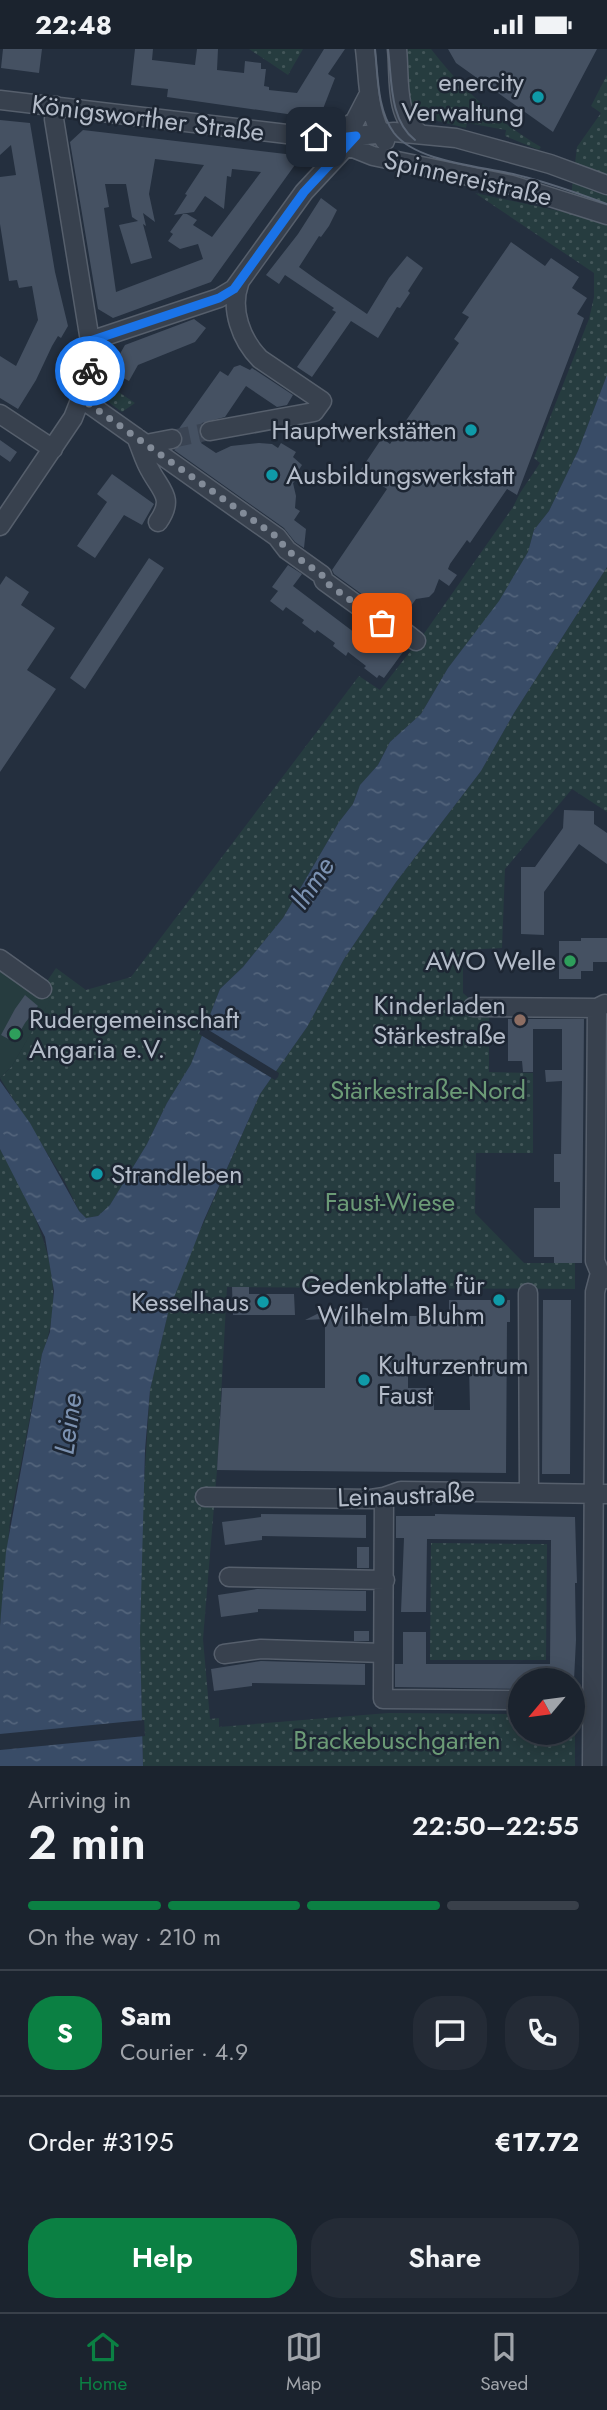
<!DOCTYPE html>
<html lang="en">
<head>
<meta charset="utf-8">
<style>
  body { margin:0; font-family:Jost,sans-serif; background:#242b36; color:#f1f3f6; height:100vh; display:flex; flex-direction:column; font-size:26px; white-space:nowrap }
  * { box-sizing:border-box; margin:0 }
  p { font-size:23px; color:#a0a4aa }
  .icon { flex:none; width:38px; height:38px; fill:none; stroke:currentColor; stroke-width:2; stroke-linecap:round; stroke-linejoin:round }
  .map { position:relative; height:1717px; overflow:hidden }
  .sheet { display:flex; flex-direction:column; background:#1b232e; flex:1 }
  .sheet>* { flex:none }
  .needle { width:46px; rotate:241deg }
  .fabs { position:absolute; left:508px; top:1619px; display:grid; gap:14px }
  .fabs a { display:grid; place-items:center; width:77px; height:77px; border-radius:50%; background:#1b232e; box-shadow:0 4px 18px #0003,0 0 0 2px #39404a; font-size:35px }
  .pin { position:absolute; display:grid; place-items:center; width:60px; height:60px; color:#fff; margin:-30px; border-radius:14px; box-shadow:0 4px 10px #0006 }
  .courier { position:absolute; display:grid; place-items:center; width:70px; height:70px; margin:-35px; border:5px solid #1a73e8; border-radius:50%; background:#fff; color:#222; box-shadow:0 2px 9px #0007 }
  .overview em { font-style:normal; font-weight:600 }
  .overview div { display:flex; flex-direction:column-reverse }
  .overview { display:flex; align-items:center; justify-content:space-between; height:119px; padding:0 28px }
  h1 { font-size:46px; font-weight:600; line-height:52px }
  .bar { display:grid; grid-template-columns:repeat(4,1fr); gap:10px 7px; align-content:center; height:84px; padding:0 28px }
  .bar i { height:9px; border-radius:5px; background:#39404a }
  .bar .on { background:#0b8043 }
  .bar p { grid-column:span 4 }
  .line { display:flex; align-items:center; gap:18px; padding:0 28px; border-top:2px solid #39404a }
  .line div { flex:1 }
  .round { display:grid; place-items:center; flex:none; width:74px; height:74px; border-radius:28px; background:#242b36 }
  .primary-button { display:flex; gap:14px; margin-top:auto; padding:14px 28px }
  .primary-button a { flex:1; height:80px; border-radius:28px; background:#0b8043; color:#fff; font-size:28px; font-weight:600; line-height:80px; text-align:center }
  .primary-button a+a { background:#242b36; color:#f1f3f6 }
  .status { display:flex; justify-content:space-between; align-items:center; height:49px; padding:0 35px; background:#1b232e; direction:ltr }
  .status svg { height:19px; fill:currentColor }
  .tabs { display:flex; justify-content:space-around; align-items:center; height:98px; border-top:2px solid #39404a; background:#1b232e; font-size:19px; color:#a0a4aa }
  .tabs a { display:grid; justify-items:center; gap:4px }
  .tabs .on { color:#0b8043 }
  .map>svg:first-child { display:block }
  .grass { fill:url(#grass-dots) }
  .pitch { fill:#263c3f }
  .water { fill:url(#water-ripples) }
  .pier { fill:#242f3e }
  .building { fill:#455162; fill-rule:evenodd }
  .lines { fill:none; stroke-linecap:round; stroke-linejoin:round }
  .minor-tunnel { stroke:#3a4453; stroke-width:18; stroke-dasharray:18 9; stroke-linecap:butt }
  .minor-casing { stroke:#565f6c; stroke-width:21 }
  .minor { stroke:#38414e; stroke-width:18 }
  .tram { stroke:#5a6575; stroke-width:2 }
  .done { stroke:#828b98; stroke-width:7; stroke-dasharray:0 12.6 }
  .route { stroke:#1a73e8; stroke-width:9 }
  .culture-dot { fill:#0f9aa8; stroke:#1d2633; stroke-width:2.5 }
  .leisure-dot { fill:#2e9e5b; stroke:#1d2633; stroke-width:2.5 }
  .education-dot { fill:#8d6e63; stroke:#1d2633; stroke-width:2.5 }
  .labels { text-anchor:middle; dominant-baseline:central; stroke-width:5; stroke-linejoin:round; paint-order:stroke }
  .poi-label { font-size:26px; fill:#b4bcc9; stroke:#1d2633; text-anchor:end }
  .street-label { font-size:26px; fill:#b4bcc9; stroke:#1d2633 }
  .park-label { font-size:26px; fill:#6b9a76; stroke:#1d2633 }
  .water-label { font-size:28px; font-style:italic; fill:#7c92b1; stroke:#1d2633 }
</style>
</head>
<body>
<div class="status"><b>22:48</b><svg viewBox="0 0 49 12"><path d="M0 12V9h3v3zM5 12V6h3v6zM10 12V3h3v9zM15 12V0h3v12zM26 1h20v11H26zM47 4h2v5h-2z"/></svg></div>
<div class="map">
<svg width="607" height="1717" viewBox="0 0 607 1717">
  <defs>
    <pattern id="grass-dots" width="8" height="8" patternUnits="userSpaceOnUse" patternTransform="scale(1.75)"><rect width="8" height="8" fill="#263c3f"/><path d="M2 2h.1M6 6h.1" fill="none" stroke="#435659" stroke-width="1.8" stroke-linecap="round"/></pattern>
    <pattern id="water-ripples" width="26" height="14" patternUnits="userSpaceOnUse" patternTransform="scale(1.75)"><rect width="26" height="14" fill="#394c67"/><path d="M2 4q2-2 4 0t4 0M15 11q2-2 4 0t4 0" fill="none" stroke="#53647b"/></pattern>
  </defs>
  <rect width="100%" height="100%" fill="#242f3e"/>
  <!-- grass -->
  <path class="grass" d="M249 0H303L288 26Z
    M404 0H431C461 39 498 73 541 98L539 101 505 87 506 81 467 74 466 79 418 67 409 50Z
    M607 26V326L578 402 549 462 534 481 528 503 499 553 448 619 421 665 390 693 378 716 360 736 353 755 339 773 283 869 243 918 220 940 191 1015 167 1054 147 1095 110 1156 98 1167 86 1169 79 1162 64 1131 0 1029 12 1017 49 952 39 944 56 919 86 941 131 928 359 627 380 641 423 586 513 458 520 444 540 414 534 409 589 270 594 248V224L475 144 569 164 577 98 601 64 591 57Z
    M105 334 135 354 122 363 100 347Z
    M607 518V763L572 740 505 820 502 899 463 901V944L489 967V1023L533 1024V1104H476L475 1164 524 1214H575V1240L227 1238 217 1421 203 1590 210 1670 219 1669V1678L388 1664 520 1665V1684H572V1666H575V1717H143L140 1587 142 1465 150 1341 168 1264 185 1216 260 1045 307 978 344 910 396 833 481 722 514 664Z
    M0 1100C36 1164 72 1231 42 1305L10 1472 0 1577Z
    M431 1494 547 1495 546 1611H430Z"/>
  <!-- pitch -->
  <path class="pitch" d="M0 916 50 952 12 1017 0 1029Z"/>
  <!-- water -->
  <path class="water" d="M607 326V518L514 664 481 722 396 833 344 910 307 978 260 1045 204 1171 168 1264 150 1341 145 1401 140 1587 143 1717H0V1577L6 1503 42 1305 50 1283 54 1242 45 1188 0 1100V1032L30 1074 79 1162 86 1169 98 1167 110 1156 147 1095 167 1054 191 1015 220 940 243 918 283 869 339 773 353 755 360 736 378 716 390 693 421 665 448 619 499 552 528 503 534 481 549 462 578 402Z"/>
  <!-- pier -->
  <path class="pier" d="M202 977 279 1024 278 1028 275 1031 199 985Z
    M144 1671 145 1687 0 1701V1685Z"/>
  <!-- building -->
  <path class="building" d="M3 0H42L39 24 1 19Z
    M135 0H153L152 11 195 16 197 0H218L217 21 244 24 245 12 261 14V20H266L264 37 269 38V41L297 44 324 0H345L328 25 335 29 321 65 315 69 167 48 168 40 131 36Z
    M448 0H597L553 83 456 14Z
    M0 71 30 74 55 223 68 277 61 289 58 287 52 297 36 331 18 360 0 349V307L16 317 38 271 32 237 19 239 17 231 9 232 0 175V128L16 126 11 96 0 106Z
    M83 81 294 106 297 113 211 233 113 269 98 260 70 93ZM155 110 204 116 185 145 187 146 174 166 194 163 205 147 224 160 227 127 231 128 232 120 261 123 212 188 193 176 197 171 187 165H183L170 183 173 185 168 192 180 200 198 195 203 210 116 243 104 159 109 158 105 135H126L132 168 138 172 119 176 131 215 152 209 143 175 146 177 143 164 155 173 149 145Z
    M321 149 337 161 329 177 321 188 319 187 299 218 317 231 367 265 389 229 407 207 423 219 408 242 410 244 400 259 397 258 378 289 351 272 312 328 297 318 336 263 332 261 334 259 285 226 279 235 266 226 298 185Z
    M511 193 545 217 551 209 579 228 572 239 587 249 577 265 584 269 517 446 507 440 470 494 467 491 450 515 448 520 457 526 449 537 439 530 434 543 429 548 416 550 403 568 394 565 376 552 374 554 334 525 332 521 387 440 360 422 382 389 390 395 448 310 459 294 454 290 469 268 462 264Z
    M194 270 206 279 195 293 138 316 129 332 110 322 125 296Z
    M240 316 250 321 252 319 293 346 287 356 277 358 246 337 225 368 202 374 199 383 203 391 201 394 216 404 231 397 259 394 272 395 278 399 281 394 296 403 293 408 302 416 296 425 300 428 293 434 296 447 295 459 300 462 294 471 306 480 304 499 295 493 284 479 174 401 183 393V387L178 381 220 322 228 327 234 318Z
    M0 391 17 403 10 413 0 406Z
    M112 425 154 455 142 476 124 466 95 509 77 497 107 453 97 445Z
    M149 509 164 519 85 640 70 629Z
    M288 516 302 525 293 537 359 587 367 593 368 591 382 604 393 589 406 599 384 629 379 626 377 629 364 619 366 617 348 603 346 607 333 597 335 594 317 581 315 584 302 574 304 571 286 558 283 562 270 552 278 542 272 538Z
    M6 527 29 543 21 556 55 579 27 621 56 640 0 723V536Z
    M564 761 594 762V775L607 784V815L579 795 544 843V886L521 885V818H535L563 779Z
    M581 889H607V913H593V922H581V930H559V892H581Z
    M25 946 38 957 25 974 14 993 1 986 15 960Z
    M508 970H584L582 1214H554V1208H534V1159H560V1133H554V1105H561L562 1032 546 1033 545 1021H562V980H533V1023H523L522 1012H508Z
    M232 1238H249V1245H294L295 1266H233Z
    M449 1251H510V1273H507L506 1424 217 1421 222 1339H325V1270L305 1271 327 1260 368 1259V1262H375V1267H449ZM408 1313H469L470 1361H434V1339H408Z
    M543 1251H571L570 1425H542Z
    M261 1465 366 1466V1489L262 1487V1491L225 1496 222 1473 261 1468Z
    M435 1465 575 1468 577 1534H575L576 1591 574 1631H520V1640L395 1638V1615H403V1583H426V1615H550L551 1491 427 1490 426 1563H401L404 1489H396V1467H435Z
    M357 1498H369V1519H357Z
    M257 1540 366 1542V1562L258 1560V1563L221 1568 218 1546Z
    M354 1582H369V1592H354Z
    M261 1612 365 1615V1636L252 1634V1637L214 1642 211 1620Z"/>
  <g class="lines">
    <!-- minor-tunnel -->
    <path class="minor-tunnel" d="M172 390 210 382"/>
    <defs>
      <path id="minor" d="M365 0C369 32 367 65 385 92
        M397 0C400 27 394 67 419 84
        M0 51 329 90 394 83 456 89 550 115 607 136
        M335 87 355 72 369 45
        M338 93 373 107 512 136 607 166
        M90 292 219 249 234 240 304 143 356 87
        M82 350 277 488 287 501 322 526 324 532 382 574 397 577 416 592
        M0 365 53 400
        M210 382 314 363 322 352 260 310C241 291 230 260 239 235
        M136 388C141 399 144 411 150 421 161 442 175 449 158 473
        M146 395 172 390
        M0 477 73 369 90 326V292L54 70 56 57
        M0 910 42 940
        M473 958 597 959 605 955
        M597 959 595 1212 600 1224 607 1230
        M528 1244 529 1443
        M205 1448 371 1450 384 1448 401 1442 607 1445
        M384 1448 383 1650 520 1651
        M229 1528 385 1531
        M224 1605 261 1600 383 1604
        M572 1651 592 1652
        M592 1717 595 1243 600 1224"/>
    </defs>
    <!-- minor casing -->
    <use href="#minor" class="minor-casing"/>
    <!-- minor -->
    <use href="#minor" class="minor"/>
    <!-- tram -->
    <path class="tram" d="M375 0C378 27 377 61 394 84 418 115 487 117 525 128 552 135 580 145 607 155
      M388 0C392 30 389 71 415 91"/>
  </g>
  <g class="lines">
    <!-- done -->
    <path class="done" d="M90 322 82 350 277 488 287 501 322 526 324 532 382 574"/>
    <!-- route -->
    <path class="route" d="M90 322V292L219 249 234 240 304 143 356 87 330 90 316 88"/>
  </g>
  <!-- markers -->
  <g class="culture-dot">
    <circle cx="538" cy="48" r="7"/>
    <circle cx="471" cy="381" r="7"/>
    <circle cx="272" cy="426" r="7"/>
    <circle cx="97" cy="1125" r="7"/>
    <circle cx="499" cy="1251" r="7"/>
    <circle cx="263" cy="1253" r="7"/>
    <circle cx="364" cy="1331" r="7"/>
  </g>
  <g class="leisure-dot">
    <circle cx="570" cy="912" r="7"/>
    <circle cx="15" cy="985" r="7"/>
  </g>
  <circle class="education-dot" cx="520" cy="971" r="7"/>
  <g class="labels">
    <!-- poi labels -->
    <g class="poi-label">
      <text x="524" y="33">enercity<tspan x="524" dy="30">Verwaltung</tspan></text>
      <text x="457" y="381">Hauptwerkstätten</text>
      <text x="286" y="426" text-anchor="start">Ausbildungswerkstatt</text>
      <text x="556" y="912">AWO Welle</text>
      <text x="506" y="956">Kinderladen<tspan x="506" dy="30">Stärkestraße</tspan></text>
      <text x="29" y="970" text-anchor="start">Rudergemeinschaft<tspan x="29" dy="30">Angaria e.V.</tspan></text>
      <text x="111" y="1125" text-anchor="start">Strandleben</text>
      <text x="485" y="1236">Gedenkplatte für<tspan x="485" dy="30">Wilhelm Bluhm</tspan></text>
      <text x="249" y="1253">Kesselhaus</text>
      <text x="378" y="1316" text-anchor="start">Kulturzentrum<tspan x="378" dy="30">Faust</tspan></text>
    </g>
    <!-- street labels -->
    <g class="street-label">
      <text transform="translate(148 69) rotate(7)">Königsworther Straße</text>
      <text transform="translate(468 129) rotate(13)">Spinnereistraße</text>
      <text transform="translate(406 1446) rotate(-2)">Leinaustraße</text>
    </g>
    <!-- park labels -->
    <g class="park-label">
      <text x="428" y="1041">Stärkestraße-Nord</text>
      <text x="390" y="1153">Faust-Wiese</text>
      <text x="397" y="1691">Brackebuschgarten</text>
    </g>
    <!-- water labels -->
    <g class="water-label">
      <text transform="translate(312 834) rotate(-56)">Ihme</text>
      <text transform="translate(68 1375) rotate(-82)">Leine</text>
    </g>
  </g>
</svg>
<div class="fabs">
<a><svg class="needle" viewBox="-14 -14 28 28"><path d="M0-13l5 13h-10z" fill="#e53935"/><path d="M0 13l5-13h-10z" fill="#a0a4aa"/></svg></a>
</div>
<div class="pin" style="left:382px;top:574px;background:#ea580c"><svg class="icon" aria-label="bag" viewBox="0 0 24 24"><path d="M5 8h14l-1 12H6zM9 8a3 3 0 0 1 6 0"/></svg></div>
<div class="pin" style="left:316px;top:88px;background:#1f2937"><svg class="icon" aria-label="home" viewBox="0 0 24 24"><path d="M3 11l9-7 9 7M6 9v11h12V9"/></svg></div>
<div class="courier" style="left:90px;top:322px"><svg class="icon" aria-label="bike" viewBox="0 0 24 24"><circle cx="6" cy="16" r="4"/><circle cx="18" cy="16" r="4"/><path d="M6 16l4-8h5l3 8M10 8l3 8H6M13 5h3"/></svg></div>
</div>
<section class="sheet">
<div class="overview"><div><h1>2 min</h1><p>Arriving in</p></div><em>22:50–22:55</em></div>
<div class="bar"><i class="on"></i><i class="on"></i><i class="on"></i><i></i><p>On the way · 210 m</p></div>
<div class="line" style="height:126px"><b class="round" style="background:#0b8043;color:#fff">S</b><div><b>Sam</b><p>Courier · 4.9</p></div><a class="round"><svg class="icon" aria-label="chat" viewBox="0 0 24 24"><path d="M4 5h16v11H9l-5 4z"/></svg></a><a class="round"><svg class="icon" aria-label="phone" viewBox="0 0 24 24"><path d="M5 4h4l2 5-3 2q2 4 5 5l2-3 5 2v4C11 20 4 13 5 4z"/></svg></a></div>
<div class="line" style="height:91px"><div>Order #3195</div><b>€17.72</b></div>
<div class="primary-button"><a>Help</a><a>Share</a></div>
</section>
<nav class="tabs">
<a class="on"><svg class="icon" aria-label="home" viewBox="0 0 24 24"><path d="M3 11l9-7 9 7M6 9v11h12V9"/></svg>Home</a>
<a><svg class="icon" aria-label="map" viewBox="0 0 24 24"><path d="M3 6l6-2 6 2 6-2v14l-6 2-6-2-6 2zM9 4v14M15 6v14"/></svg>Map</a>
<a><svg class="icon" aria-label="saved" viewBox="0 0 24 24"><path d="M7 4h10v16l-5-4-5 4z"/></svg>Saved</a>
</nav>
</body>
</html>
